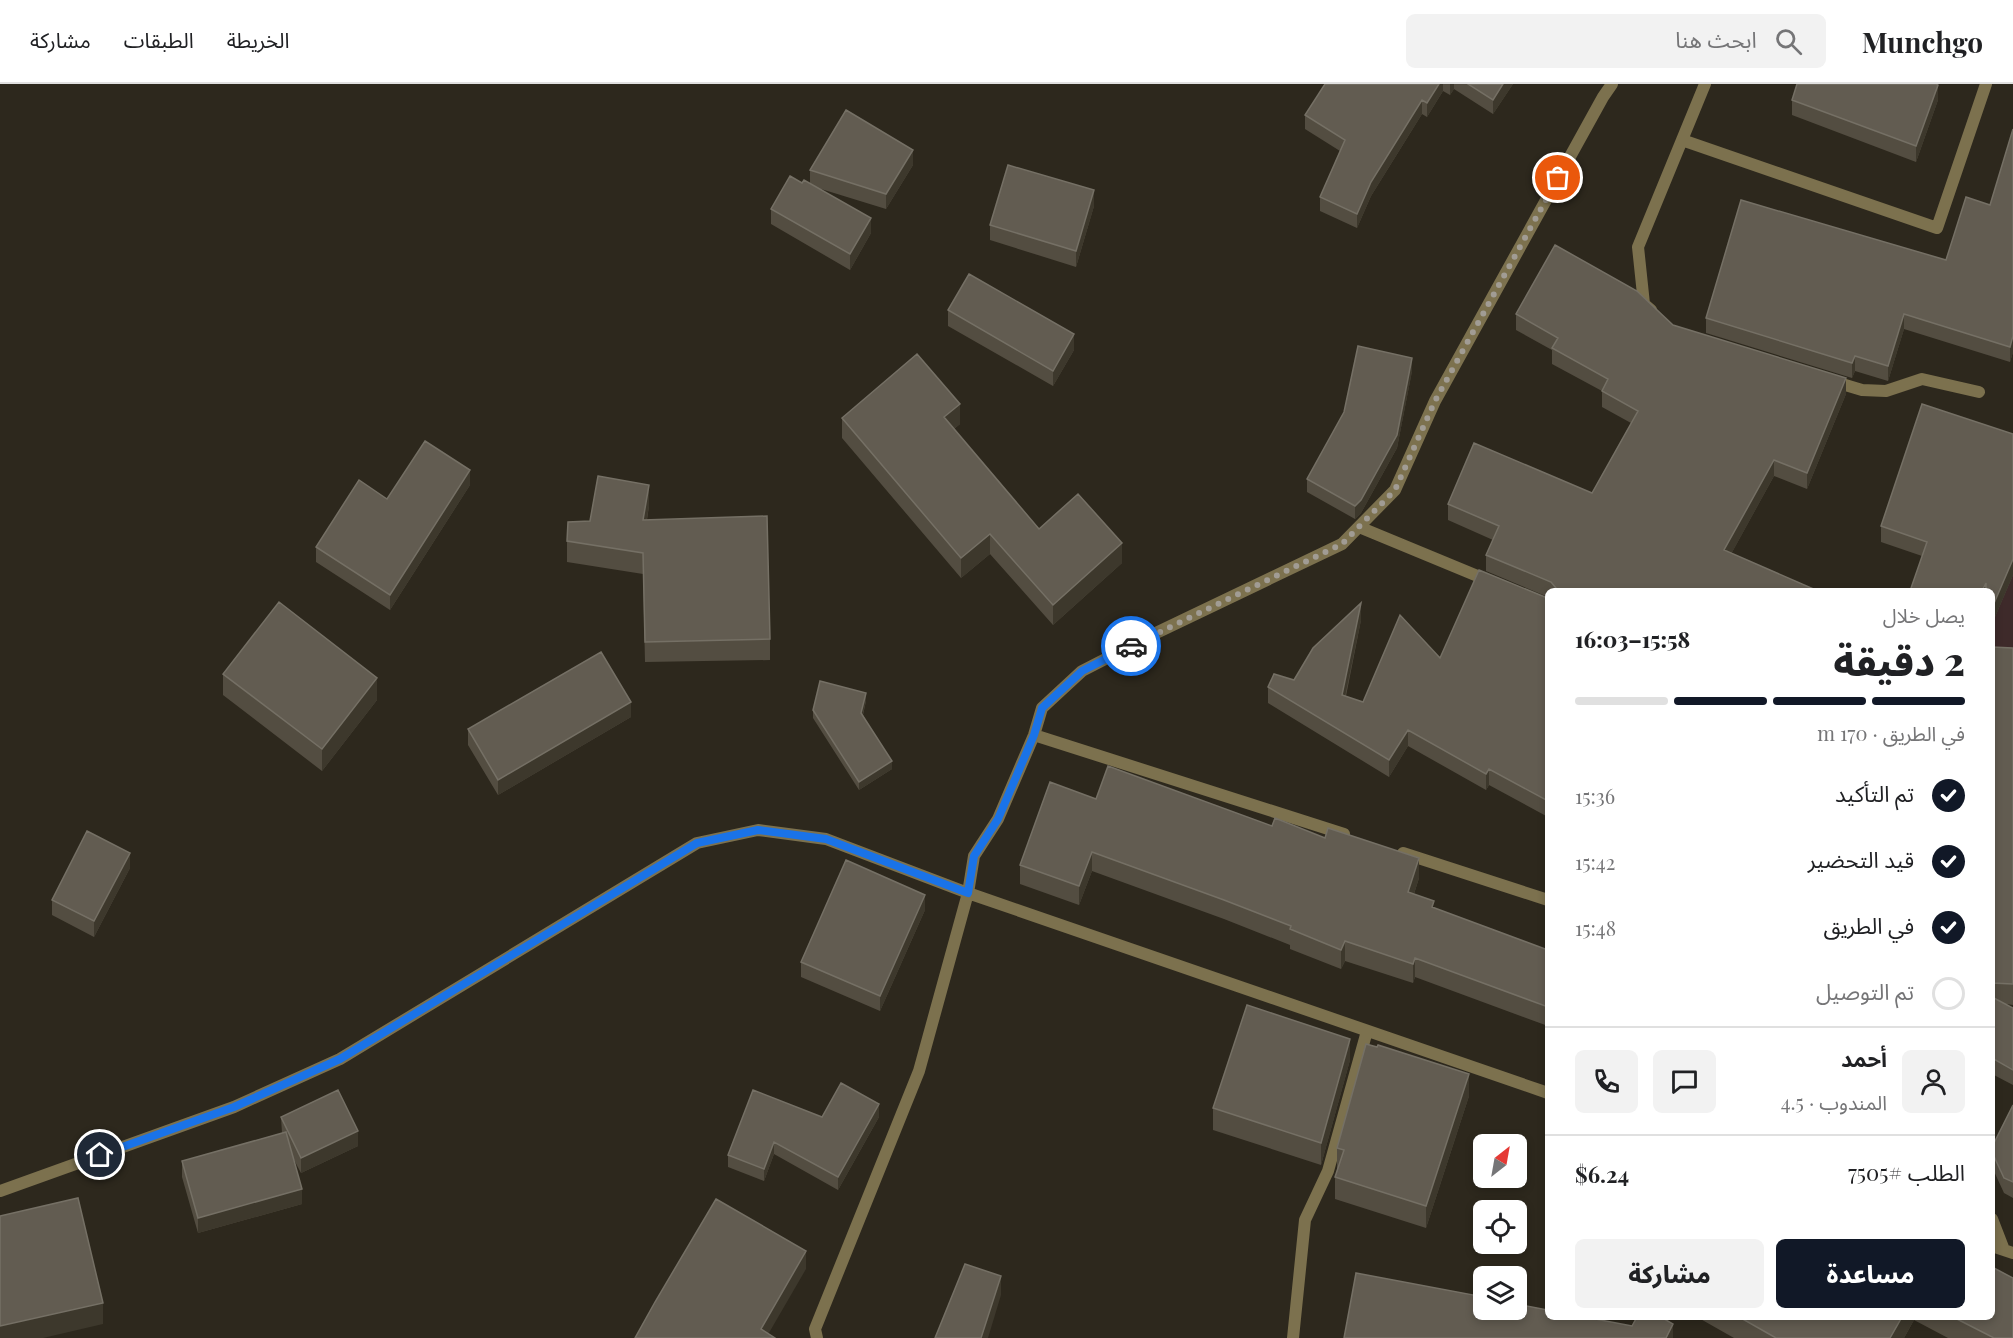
<!DOCTYPE html>
<html lang="ar">
<head>
<meta charset="utf-8">
<style>
  body { margin:0; font-family:"Playfair Display","Noto Sans Arabic",serif; background:#f2f2f2; color:#202124; direction:rtl; height:100vh; display:flex; flex-direction:column; font-size:22px; white-space:nowrap }
  * { box-sizing:border-box; margin:0 }
  p { font-size:20px; color:#757577 }
  .icon { flex:none; width:33px; height:33px; fill:none; stroke:currentColor; stroke-width:2; stroke-linecap:round; stroke-linejoin:round }
  .map { position:relative; flex:1; overflow:hidden; direction:ltr }
  .side { position:absolute; left:1545px; top:504px; width:450px; height:732px; display:flex; flex-direction:column; background:#fff; border-radius:9px; box-shadow:0 3px 9px #0003; direction:rtl }
  .side>* { flex:none }
  .needle { width:39px; rotate:31deg }
  .fabs { position:absolute; left:1473px; top:1050px; display:grid; gap:12px }
  .fabs a { display:grid; place-items:center; width:54px; height:54px; border-radius:9px; background:#fff; box-shadow:0 3px 9px #0003; font-size:30px }
  .pin { position:absolute; display:grid; place-items:center; width:51px; height:51px; color:#fff; margin:-26px; border:3px solid #fff; border-radius:50%; box-shadow:0 2px 6px #0007 }
  .courier { position:absolute; display:grid; place-items:center; width:60px; height:60px; margin:-30px; border:4px solid #1a73e8; border-radius:50%; background:#fff; color:#222; box-shadow:0 2px 8px #0007 }
  .head em { font-style:normal; font-weight:800 }
  .head div { display:flex; flex-direction:column-reverse }
  .head { display:flex; align-items:center; justify-content:space-between; height:102px; padding:0 30px }
  h1 { font-size:39px; font-weight:800; line-height:45px }
  .bar { display:grid; grid-template-columns:repeat(4,1fr); gap:9px 6px; align-content:center; height:72px; padding:0 30px }
  .bar i { height:8px; border-radius:4px; background:#e0e0e0 }
  .bar .on { background:#111827 }
  .bar p { grid-column:span 4 }
  .line { display:flex; align-items:center; gap:15px; padding:0 30px; border-top:2px solid #e0e0e0 }
  .line div { flex:1 }
  .round { display:grid; place-items:center; flex:none; width:63px; height:63px; border-radius:9px; background:#f2f2f2 }
  ol { padding:0 30px; list-style:none }
  li { display:flex; align-items:center; gap:18px; height:66px }
  li p { margin-inline-start:auto }
  li .icon { padding:6px; border-radius:50%; background:#111827; color:#fff; stroke-width:4 }
  li:last-child { color:#757577 }
  li i { width:33px; height:33px; border:3px solid #e0e0e0; border-radius:50% }
  .button { display:flex; gap:12px; margin-top:auto; padding:12px 30px }
  .button a { flex:1; height:69px; border-radius:9px; background:#111827; color:#fff; font-size:24px; font-weight:800; line-height:69px; text-align:center }
  .button a+a { background:#f2f2f2; color:#202124 }
  header { display:flex; align-items:center; gap:36px; box-sizing:border-box; height:84px; padding:0 30px; background:#fff; border-bottom:2px solid #e0e0e0 }
  header strong { font-size:28px }
  nav { display:flex; gap:33px; margin-inline-start:auto; font-size:21px }
  .search { width:420px; height:54px; background:#f2f2f2; display:flex; align-items:center; gap:15px; box-sizing:border-box; padding:0 21px; border-radius:9px; color:#757577; font-size:22px }
  .map>svg:first-child { display:block }
  .education { fill:#3e2a2a }
  .lines { fill:none; stroke-linecap:round; stroke-linejoin:round }
  .minor { stroke:#7c714e; stroke-width:12 }
  .wall { fill:#534d41 }
  .shaded-wall { fill:#3d382c }
  .building { fill:#625c51; stroke:#757065; stroke-width:1.5 }
  .done { stroke:#a19c94; stroke-width:6; stroke-dasharray:0 10.8 }
  .route { stroke:#1a73e8; stroke-width:8 }
</style>
</head>
<body>
<header>
<strong>Munchgo</strong>
<div class="search"><svg class="icon" aria-label="search" viewBox="0 0 24 24"><circle cx="10" cy="10" r="6"/><path d="M15 15l6 6"/></svg>ابحث هنا</div>
<nav><a>الخريطة</a><a>الطبقات</a><a>مشاركة</a></nav>
</header>
<div class="map">
<svg width="2013" height="1254" viewBox="0 0 2013 1254">
  <rect width="100%" height="100%" fill="#2d281d"/>
  <!-- education -->
  <path class="education" d="M2013 442V781L1992 780V507H1989Z"/>
  <g class="lines">
    <!-- minor -->
    <path class="minor" d="M1682 56 1937 144 1986 0
      M1651 226 1644 220 1638 163 1705 0
      M1832 297 1862 306 1886 307 1922 295 1979 308
      M1359 443 1492 498
      M1034 651 1344 750
      M1403 769 1548 816
      M0 1107 234 1023 340 975 697 759 758 746 826 755 968 809 1548 1009
      M1992 1135 2004 1166
      M1992 1162 2013 1169
      M817 1254 815 1245 919 987 968 809 974 772 998 735 1034 651 1042 624 1082 587 1156 549 1342 460 1395 406 1435 317 1603 13 1612 0
      M1293 1254 1305 1136 1328 1087 1367 947"/>
  </g>
  <!-- wall -->
  <path class="wall" d="M1325 0H1513L1493 30 1454 5 1450 11 1443 7 1427 33 1422 30 1371 112 1357 144 1320 127V113L1340 67 1305 45V31Z
    M1792 16H1938L1916 78 1792 31Z
    M2013 45V268L2010 278 1904 245 1888 297 1855 287 1852 294 1706 249V234L1946 176 1990 121Z
    M913 81 886 125 821 105 871 149 850 186 771 140V125L802 99H810V86Z
    M1094 122 1076 183 990 156V141Z
    M948 226 1074 266 1053 302 948 242Z
    M1516 230 1673 241 1846 310 1807 405 1774 392 1731 470 1818 507H1548V513L1486 487V471L1493 456 1448 436V420L1592 409 1631 339 1602 323V307L1552 280V266L1516 246Z
    M1412 287 1397 364 1361 429 1355 435 1307 408V395Z
    M842 334 960 340 954 345 1039 445 1122 479 1053 541 990 470 961 494 842 354Z
    M2013 350V491L1992 540V507L1922 472 1881 458V442Z
    M470 401 390 526 316 478V463L387 415Z
    M649 422 647 436 770 555V576L645 578 643 490 567 478V457L590 437Z
    M1545 513 1548 514V733L1489 701 1486 706 1408 662 1389 693 1268 619V603L1294 596 1361 536 1346 612 1363 618Z
    M1992 563 2013 564V921L2006 920 2013 924V1001L1992 990Z
    M223 590 377 616 322 687 223 611Z
    M866 617 863 631 892 685 859 706 813 634V626Z
    M631 633 498 711 468 661V645Z
    M1096 715 1272 742 1419 794 1414 810 1434 824 1548 866V942L1415 893 1413 899 1345 877 1341 885 1290 865V861L1224 835 1092 787 1079 821 1020 800V781Z
    M130 784 94 853 52 831V816Z
    M925 826 880 927 801 893V878Z
    M1350 976 1321 1081 1213 1046V1024Z
    M1469 1012 1426 1144 1335 1115V1093L1337 1086V1064Z
    M2013 1021V1114L2004 1109 1992 1083V1063Z
    M281 1033 358 1062 301 1089 293 1074 302 1120 198 1149 182 1093V1077L282 1049Z
    M822 1033H879L838 1106 774 1070 764 1097 728 1083V1071Z
    M1697 1233H1992L2013 1254H1948L1914 1236 1904 1254H1734Z"/>
  <!-- shaded-wall -->
  <path class="shaded-wall" d="M1439 0H1443V7L1427 33V19Z
    M1450 0H1454V5L1450 11Z
    M1503 0H1513L1493 30V16Z
    M1938 1V16L1916 78V62Z
    M1422 16V30L1371 112 1357 144V130L1371 98Z
    M913 66V81L886 125V110Z
    M1094 106V122L1076 183V167Z
    M871 134V149L850 186V170Z
    M1904 230V245L1888 297V282Z
    M1074 250V266L1053 302V287Z
    M2013 252V268L2010 278V263Z
    M1855 272V287L1852 294V279Z
    M1412 274V287L1397 364 1361 429 1355 435V422Z
    M1846 294V310L1807 405V389Z
    M960 320V340L944 353V333Z
    M1774 376V392L1724 483V466Z
    M470 386V401L390 526V511Z
    M649 401V422L643 456V436Z
    M990 450V470L961 494V474Z
    M1122 459V479L1053 541V521Z
    M2013 475V491L1992 540V524Z
    M1361 519V536L1342 627V611Z
    M377 594V616L322 687V665Z
    M866 609V617L861 637V629Z
    M631 618V633L498 711V696Z
    M1408 646V662L1389 693V676Z
    M892 677V685L859 706V698Z
    M1489 685V701L1486 706V690Z
    M1092 768V787L1079 821V802Z
    M130 769V784L94 853V837Z
    M1419 774V794L1408 828V808Z
    M925 811V826L880 927V912Z
    M1345 857V877L1341 885V866Z
    M1415 874V893L1413 899V880Z
    M1350 955V976L1321 1081V1059Z
    M1469 990V1012L1426 1144V1122Z
    M879 1020V1033L838 1106V1093Z
    M358 1047V1062L301 1089V1074Z
    M774 1058V1070L764 1097V1085Z
    M302 1105V1120L198 1149V1134Z
    M806 1167V1185L766 1254 761 1245Z
    M1001 1192V1211L988 1254H981Z
    M103 1219V1240L43 1254H0V1242Z
    M1902 1233H1914V1236L1904 1254H1890Z
    M1673 1240V1254H1666Z"/>
  <!-- building -->
  <path class="building" d="M1325 0H1439L1427 19 1422 16 1371 98 1357 130 1320 113 1345 56 1305 31Z
    M1468 0H1503L1493 16Z
    M1797 0H1936L1938 1 1916 62 1792 16Z
    M846 26 913 66 886 110 810 86Z
    M2013 45V252L2010 263 1904 230 1888 282 1855 272 1852 279 1706 234 1741 116 1946 176 1966 113 1990 121Z
    M1008 81 1094 106 1076 167 990 141Z
    M790 92 802 99 804 96 871 134 850 170 771 125Z
    M1555 161 1637 207 1673 241 1846 294 1807 389 1774 376 1724 466 1818 507H1556V504L1551 498 1486 471 1499 442 1448 420 1474 359 1592 409 1638 327 1602 307 1608 295 1552 264 1558 254 1516 230Z
    M969 190 1074 250 1053 287 948 226Z
    M1358 262 1412 274 1397 351 1361 416 1355 422 1307 395 1344 328Z
    M917 270 960 320 944 333 1039 445 1078 410 1122 459 1053 521 990 450 961 474 842 334Z
    M1922 320 2013 350V475L1992 524V507H1986V499L1982 507H1910L1927 458 1881 442Z
    M425 357 470 386 390 511 316 463 359 396 387 415Z
    M598 392 649 401 643 436 767 432 770 555 645 558 643 469 567 457 568 438 590 437Z
    M1479 486 1545 513 1548 514V717L1489 685 1486 690 1408 646 1389 676 1268 603 1274 590 1294 596 1313 564 1361 519 1342 611 1363 618 1400 531 1440 574Z
    M279 518 377 594 322 665 223 590Z
    M1992 563 2013 564V900L1992 899Z
    M601 568 631 618 498 696 468 645Z
    M820 597 866 609 861 629 892 677 859 698 813 626Z
    M1108 682 1272 742 1275 734 1325 754 1328 744 1419 774 1408 808 1434 817 1432 823 1548 866V923L1415 874 1413 880 1345 857 1341 866 1290 845 1291 842 1224 816 1092 768 1079 802 1020 781 1050 698 1096 715Z
    M87 747 130 769 94 837 52 816Z
    M846 776 925 811 880 912 801 878Z
    M1992 913 2013 924V986L1992 974Z
    M1247 921 1350 955 1321 1059 1213 1024Z
    M1366 960 1377 963 1378 961 1469 990 1426 1122 1335 1093 1344 1066 1337 1064Z
    M841 999 879 1020 838 1093 774 1058 764 1085 728 1071 753 1006 822 1033Z
    M338 1006 358 1047 301 1074 281 1033Z
    M2013 1021V1098L2004 1094 1992 1068V1063Z
    M286 1048 302 1105 198 1134 182 1077Z
    M78 1114 103 1219 0 1242V1132Z
    M716 1115 806 1167 761 1245 775 1254H635L655 1218Z
    M965 1180 1001 1192 981 1254H935Z
    M1992 1183 2013 1194V1254H1994L1953 1233H1992Z
    M1356 1189 1484 1213V1226H1516V1220L1548 1226V1233H1585L1632 1242 1637 1233H1661L1673 1240 1666 1254H1344Z
    M1739 1233H1902L1890 1254H1776Z"/>
  <g class="lines">
    <!-- done -->
    <path class="done" d="M1131 562 1342 460 1395 406 1435 317 1558 94"/>
    <!-- route -->
    <path class="route" d="M100 1071 234 1023 340 975 697 759 758 746 826 755 968 809 974 772 998 735 1034 651 1042 624 1082 587 1131 562"/>
  </g>
</svg>
<div class="fabs">
<a><svg class="needle" viewBox="-14 -14 28 28"><path d="M0-13l5 13h-10z" fill="#e53935"/><path d="M0 13l5-13h-10z" fill="#757577"/></svg></a>
<a><svg class="icon" aria-label="locate" viewBox="0 0 24 24"><circle cx="12" cy="12" r="6"/><path d="M12 2v4M12 18v4M2 12h4M18 12h4"/></svg></a>
<a><svg class="icon" aria-label="layers" viewBox="0 0 24 24"><path d="M12 4l9 5-9 5-9-5zM3 14l9 5 9-5"/></svg></a>
</div>
<div class="pin" style="left:1558px;top:94px;background:#ea580c"><svg class="icon" aria-label="bag" viewBox="0 0 24 24"><path d="M5 8h14l-1 12H6zM9 8a3 3 0 0 1 6 0"/></svg></div>
<div class="pin" style="left:100px;top:1071px;background:#1f2937"><svg class="icon" aria-label="home" viewBox="0 0 24 24"><path d="M3 11l9-7 9 7M6 9v11h12V9"/></svg></div>
<div class="courier" style="left:1131px;top:562px"><svg class="icon" aria-label="car" viewBox="0 0 24 24"><path d="M5 17H2v-5l4-1 3-4h7l3 4 3 1v5h-3M9 17h6M6 11h13"/><circle cx="7" cy="17" r="2"/><circle cx="17" cy="17" r="2"/></svg></div>
<section class="side">
<div class="head"><div><h1>2 دقيقة</h1><p>يصل خلال</p></div><em>15:58–16:03</em></div>
<div class="bar"><i class="on"></i><i class="on"></i><i class="on"></i><i></i><p>في الطريق · 170 m</p></div>
<ol>
<li><svg class="icon" aria-label="check" viewBox="0 0 24 24"><path d="M5 12l5 5 9-10"/></svg>تم التأكيد<p>15:36</p></li>
<li><svg class="icon" aria-label="check" viewBox="0 0 24 24"><path d="M5 12l5 5 9-10"/></svg>قيد التحضير<p>15:42</p></li>
<li><svg class="icon" aria-label="check" viewBox="0 0 24 24"><path d="M5 12l5 5 9-10"/></svg>في الطريق<p>15:48</p></li>
<li><i></i>تم التوصيل</li>
</ol>
<div class="line" style="height:108px"><a class="round"><svg class="icon" aria-label="person" viewBox="0 0 24 24"><circle cx="12" cy="8" r="4"/><path d="M4 21q1-7 8-7t8 7"/></svg></a><div><b>أحمد</b><p>المندوب · 4.5</p></div><a class="round"><svg class="icon" aria-label="chat" viewBox="0 0 24 24"><path d="M4 5h16v11H9l-5 4z"/></svg></a><a class="round"><svg class="icon" aria-label="phone" viewBox="0 0 24 24"><path d="M5 4h4l2 5-3 2q2 4 5 5l2-3 5 2v4C11 20 4 13 5 4z"/></svg></a></div>
<div class="line" style="height:78px"><div>الطلب #7505</div><b>$6.24</b></div>
<div class="button"><a>مساعدة</a><a>مشاركة</a></div>
</section>
</div>
</body>
</html>
